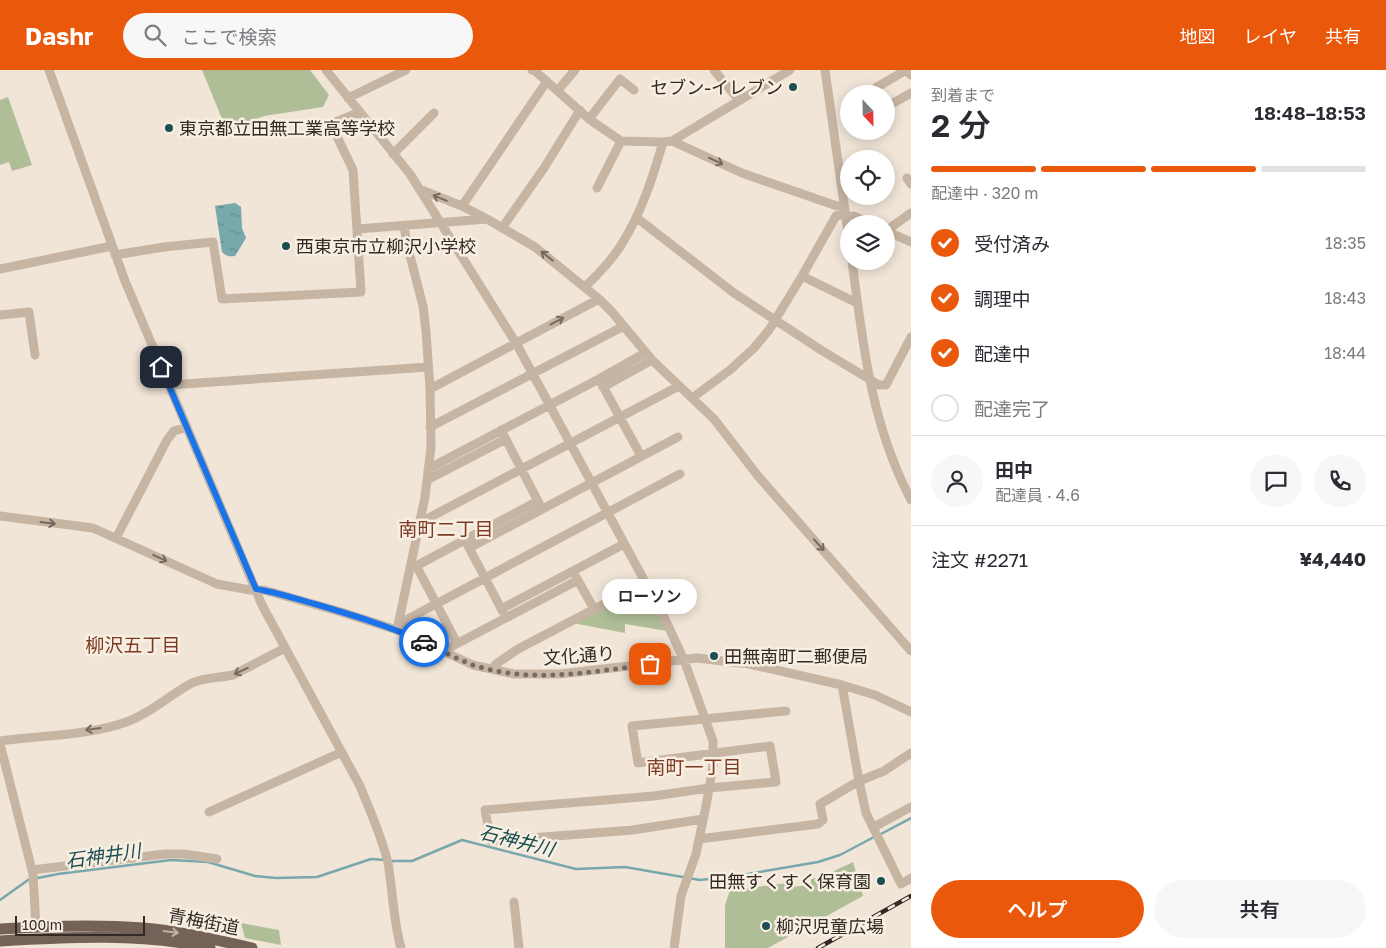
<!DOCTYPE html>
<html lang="ja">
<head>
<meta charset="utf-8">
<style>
  body { margin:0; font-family:"Golos Text","Noto Sans JP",sans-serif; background:#f7f7f7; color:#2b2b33; height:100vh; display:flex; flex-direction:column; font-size:19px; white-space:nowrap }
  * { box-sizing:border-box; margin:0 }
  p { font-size:16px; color:#7c7c81 }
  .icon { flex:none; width:28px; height:28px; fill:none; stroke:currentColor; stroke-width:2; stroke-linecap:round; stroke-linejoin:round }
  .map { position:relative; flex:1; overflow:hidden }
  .details { display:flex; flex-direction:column; background:#fff; width:475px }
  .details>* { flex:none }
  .needle { width:32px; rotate:158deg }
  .buttons { position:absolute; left:840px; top:15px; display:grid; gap:10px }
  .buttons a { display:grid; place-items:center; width:55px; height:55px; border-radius:50%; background:#fff; box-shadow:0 2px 12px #0003; font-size:25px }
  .scale { position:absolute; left:15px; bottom:12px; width:130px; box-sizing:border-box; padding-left:5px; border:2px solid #332a25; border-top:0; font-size:14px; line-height:18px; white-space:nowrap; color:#332a25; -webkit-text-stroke:4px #f8efe3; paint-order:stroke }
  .pin { position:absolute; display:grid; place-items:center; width:42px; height:42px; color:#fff; margin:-21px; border-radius:10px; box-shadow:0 2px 8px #0006 }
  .courier { position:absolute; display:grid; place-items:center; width:50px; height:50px; margin:-25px; border:4px solid #1a73e8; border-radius:50%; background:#fff; color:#222; box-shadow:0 1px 6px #0007 }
  .bubble { position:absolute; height:35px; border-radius:18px; background:#fff; box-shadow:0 2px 12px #0003; font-size:16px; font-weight:600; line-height:35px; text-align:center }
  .headline em { font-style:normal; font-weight:600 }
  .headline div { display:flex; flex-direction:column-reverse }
  .headline { display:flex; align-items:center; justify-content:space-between; height:85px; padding:0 20px }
  h1 { font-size:32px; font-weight:600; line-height:38px }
  .bar { display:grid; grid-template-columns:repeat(4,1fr); gap:8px 5px; align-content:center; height:60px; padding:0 20px }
  .bar i { height:6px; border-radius:4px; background:#e1e1e2 }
  .bar .active { background:#ea580c }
  .bar p { grid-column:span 4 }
  .line { display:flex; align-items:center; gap:12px; padding:0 20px; border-top:1px solid #e1e1e2 }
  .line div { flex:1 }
  .round { display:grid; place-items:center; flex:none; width:52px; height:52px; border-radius:26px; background:#f7f7f7 }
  ol { padding:0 20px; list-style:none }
  li { display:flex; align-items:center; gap:15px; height:55px }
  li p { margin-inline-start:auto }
  li .icon { padding:5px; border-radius:50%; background:#ea580c; color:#fff; stroke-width:4 }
  li:last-child { color:#7c7c81 }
  li i { width:28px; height:28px; border:2px solid #e1e1e2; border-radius:50% }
  .button { display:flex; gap:10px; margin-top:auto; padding:10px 20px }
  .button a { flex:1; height:58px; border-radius:30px; background:#ea580c; color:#fff; font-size:20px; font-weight:600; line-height:58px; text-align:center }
  .button a+a { background:#f7f7f7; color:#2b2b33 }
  header { display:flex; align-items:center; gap:30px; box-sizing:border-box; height:70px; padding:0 25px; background:#ea580c; color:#fff }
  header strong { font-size:24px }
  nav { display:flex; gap:28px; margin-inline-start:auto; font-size:18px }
  .search { width:350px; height:45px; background:#f7f7f7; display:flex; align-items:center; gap:12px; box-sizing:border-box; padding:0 18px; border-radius:28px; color:#7c7c81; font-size:19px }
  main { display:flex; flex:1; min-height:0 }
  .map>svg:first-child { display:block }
  .park { fill:#b0be98 }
  .water { fill:url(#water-ripples) }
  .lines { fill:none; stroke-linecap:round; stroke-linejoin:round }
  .stream { stroke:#78a8ab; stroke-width:2.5 }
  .minor { stroke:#c7b5a4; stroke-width:9 }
  .major { stroke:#746157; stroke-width:11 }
  .rail-casing { stroke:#332a25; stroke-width:4.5 }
  .rail { stroke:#f8efe3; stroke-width:2.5; stroke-dasharray:8; stroke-linecap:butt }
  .oneway { stroke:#76695e }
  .oneway2 { stroke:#bdafa4 }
  .done { stroke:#756b63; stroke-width:5; stroke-dasharray:0 9 }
  .route { stroke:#1a73e8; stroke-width:6 }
  .poi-dot { fill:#1d4e52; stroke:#f8efe3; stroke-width:2 }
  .labels { text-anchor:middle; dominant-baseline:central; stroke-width:5; stroke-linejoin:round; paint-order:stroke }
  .poi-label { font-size:18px; fill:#332a25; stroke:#f8efe3; text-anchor:start }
  .street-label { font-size:18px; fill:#332a25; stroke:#f8efe3 }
  .neighbourhood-label { font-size:19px; fill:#7e3a22; stroke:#f8efe3 }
  .water-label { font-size:19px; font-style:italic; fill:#1d4e52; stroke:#f8efe3 }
</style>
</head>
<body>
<header>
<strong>Dashr</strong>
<div class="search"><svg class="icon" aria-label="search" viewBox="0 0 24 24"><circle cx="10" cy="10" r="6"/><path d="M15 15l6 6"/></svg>ここで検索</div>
<nav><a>地図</a><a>レイヤ</a><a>共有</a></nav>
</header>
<main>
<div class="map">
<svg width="911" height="878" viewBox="0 0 911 878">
  <defs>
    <pattern id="water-ripples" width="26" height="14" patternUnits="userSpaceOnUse" patternTransform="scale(1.25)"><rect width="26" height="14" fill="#78a8ab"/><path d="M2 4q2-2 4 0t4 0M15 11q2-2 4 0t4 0" fill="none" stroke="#63898b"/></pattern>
  </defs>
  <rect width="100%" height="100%" fill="#f0e5d7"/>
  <!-- park -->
  <path class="park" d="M202 0H310L329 25 323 37 264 46 227 61Z
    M8 27 32 95 12 101 9 92 0 95V30Z
    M643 518 667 561 625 554V563L573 553Z
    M853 792 863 826 768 878H725V835L730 820 788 813 790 817 811 815V809L821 807Z
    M241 853 279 860 281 875 245 868Z"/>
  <!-- water -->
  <path class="water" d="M235 133 241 137 242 158 246 168 235 186C229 187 226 186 222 182L215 136Z"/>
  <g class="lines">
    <!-- stream -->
    <path class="stream" d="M879 765 911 748
      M391 791H412L462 770 576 799 625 797 700 810 736 806 818 792 840 785 874 767
      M0 830 28 810 58 804 171 790 208 792 255 806 276 808 317 807 371 789 385 790"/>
    <!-- minor -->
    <path class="minor" d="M49 0 125 211 262 535 360 716C370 741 382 767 388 793 393 821 393 850 401 878
      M326 0 410 104 516 273 664 547 684 590 713 671V696L706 736 696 784 681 826 674 878
      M532 0 535 1 589 49 621 71 663 72 672 71 790 0
      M714 0 739 30
      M825 0 849 169
      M558 20 575 0
      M878 24 877 17 906 0 911 5
      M348 28 406 0
      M886 37 911 23
      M589 49 620 9 634 20
      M672 71 742 103 837 136 844 135
      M393 84 434 43
      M907 108 911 114
      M597 118 621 71
      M419 119 462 136 487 149 535 177 599 229 612 242 652 290 714 349 758 406 911 581
      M462 136 547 11
      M846 147 854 146 871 154
      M637 148 734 223 821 280 879 315H886L911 267
      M502 158 544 98 580 40
      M357 159 487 149
      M886 161 911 143
      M886 161 911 172
      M115 185 164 177 213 172 222 229 361 222 353 100 331 54 360 42
      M852 191C863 275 871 354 911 430
      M0 199 112 176
      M802 206 857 233
      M585 217C599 203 613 189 623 172 642 141 653 107 663 72
      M0 245 29 242 35 285
      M599 309 645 283
      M169 315 428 297
      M603 317 652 290
      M430 319 599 229
      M692 328 730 300 754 278 769 260 802 206 836 146 845 144
      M430 357 624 256
      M501 360 540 435
      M428 399 599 309 641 386
      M427 410 506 369
      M0 446 93 458 217 514 250 520H264L341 542 397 560 473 595 514 604H560L697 588 749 594 842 615 875 625 911 642
      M419 453 679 316
      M116 468 167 370 174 361 187 357
      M467 474 503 542
      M469 478 678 367
      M411 495 416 496 418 499 457 573
      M416 496 538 431
      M576 507 594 539
      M501 539 624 474
      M397 559 406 550 680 404
      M397 560 425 427 431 377 430 319 426 261 423 236 407 174 404 156
      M443 581 578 510
      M492 599 496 594 518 579 644 513
      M842 615 859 711 866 743 901 814 911 808
      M0 671C42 665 89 666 129 651 152 642 171 624 192 613 205 607 219 608 233 605L285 578
      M0 674 33 804 36 857
      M209 742 342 682
      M703 749 633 760 491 771 485 740 654 726 709 718 776 712 770 676 638 693 632 656 786 641
      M874 757 911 737
      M699 769 818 754 823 750 820 734 859 711 884 701 911 683
      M32 800 165 784H184L217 789
      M514 832 519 878"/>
    <!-- major -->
    <path class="major" d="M0 859C47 856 95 854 143 858 180 861 216 870 252 878
      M0 871C68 867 143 863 210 878"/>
    <defs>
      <path id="rail" d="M818 878 911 826"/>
    </defs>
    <!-- rail casing -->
    <use href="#rail" class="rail-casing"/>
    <!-- rail -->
    <use href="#rail" class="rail"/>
  </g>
  <!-- one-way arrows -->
  <defs><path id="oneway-shaft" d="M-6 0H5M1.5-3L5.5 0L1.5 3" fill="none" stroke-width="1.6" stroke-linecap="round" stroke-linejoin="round" transform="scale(1.25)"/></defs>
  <g class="oneway">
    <use href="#oneway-shaft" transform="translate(716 91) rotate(25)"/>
    <use href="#oneway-shaft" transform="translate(440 128) rotate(-158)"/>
    <use href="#oneway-shaft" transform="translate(547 186) rotate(-142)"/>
    <use href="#oneway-shaft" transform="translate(557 251) rotate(-28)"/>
    <use href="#oneway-shaft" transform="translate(48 453) rotate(7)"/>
    <use href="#oneway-shaft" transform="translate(819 475) rotate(48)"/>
    <use href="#oneway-shaft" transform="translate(160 488) rotate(25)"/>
    <use href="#oneway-shaft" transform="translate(241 601) rotate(155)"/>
    <use href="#oneway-shaft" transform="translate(93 659) rotate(172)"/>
  </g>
  <use class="oneway2" href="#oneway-shaft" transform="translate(171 862) rotate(7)"/>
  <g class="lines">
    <!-- done -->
    <path class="done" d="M424 572C440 580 457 589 473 595 530 614 592 602 650 594"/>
    <!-- route -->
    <path class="route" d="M161 297 256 519C276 522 296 529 315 534 352 545 389 556 424 572"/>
  </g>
  <!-- markers -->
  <g class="poi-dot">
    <circle cx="793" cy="17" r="5"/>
    <circle cx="169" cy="58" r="5"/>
    <circle cx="286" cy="176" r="5"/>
    <circle cx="714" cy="586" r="5"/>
    <circle cx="881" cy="811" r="5"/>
    <circle cx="766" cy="856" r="5"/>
  </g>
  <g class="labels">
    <!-- poi labels -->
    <g class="poi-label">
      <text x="783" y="17" text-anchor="end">セブン-イレブン</text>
      <text x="179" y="58">東京都立田無工業高等学校</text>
      <text x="296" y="176">西東京市立柳沢小学校</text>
      <text x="724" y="586">田無南町二郵便局</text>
      <text x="871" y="811" text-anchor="end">田無すくすく保育園</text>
      <text x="776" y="856">柳沢児童広場</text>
    </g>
    <!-- street labels -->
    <g class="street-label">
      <text transform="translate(579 585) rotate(-4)">文化通り</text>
      <text transform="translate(204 851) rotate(11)">青梅街道</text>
    </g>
    <!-- neighbourhood labels -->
    <g class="neighbourhood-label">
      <text x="446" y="458">南町二丁目</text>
      <text x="133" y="574">柳沢五丁目</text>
      <text x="694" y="696">南町一丁目</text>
    </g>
    <!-- water labels -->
    <g class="water-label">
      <text transform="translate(517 770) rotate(14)">石神井川</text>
      <text transform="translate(103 785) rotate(-8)">石神井川</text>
    </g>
  </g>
</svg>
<div class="buttons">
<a><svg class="needle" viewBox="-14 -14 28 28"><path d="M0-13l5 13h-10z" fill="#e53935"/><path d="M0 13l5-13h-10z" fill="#7c7c81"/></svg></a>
<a><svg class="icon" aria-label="locate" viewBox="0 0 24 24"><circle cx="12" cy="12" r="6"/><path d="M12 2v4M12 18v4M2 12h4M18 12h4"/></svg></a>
<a><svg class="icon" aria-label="layers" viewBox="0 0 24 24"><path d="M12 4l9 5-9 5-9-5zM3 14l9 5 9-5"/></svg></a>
</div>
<div class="scale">100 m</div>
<div class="pin" style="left:650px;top:594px;background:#ea580c"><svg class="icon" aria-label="bag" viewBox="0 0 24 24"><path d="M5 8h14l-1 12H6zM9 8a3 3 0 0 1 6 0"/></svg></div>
<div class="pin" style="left:161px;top:297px;background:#1f2937"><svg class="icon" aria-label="home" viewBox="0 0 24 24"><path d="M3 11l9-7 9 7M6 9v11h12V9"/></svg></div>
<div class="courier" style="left:424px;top:572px"><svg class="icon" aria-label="car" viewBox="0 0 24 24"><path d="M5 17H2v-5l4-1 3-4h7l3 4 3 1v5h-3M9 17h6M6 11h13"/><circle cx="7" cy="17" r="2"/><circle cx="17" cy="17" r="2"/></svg></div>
<div class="bubble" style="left:602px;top:509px;width:95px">ローソン</div>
</div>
<section class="details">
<div class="headline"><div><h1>2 分</h1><p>到着まで</p></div><em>18:48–18:53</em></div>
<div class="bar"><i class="active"></i><i class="active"></i><i class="active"></i><i></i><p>配達中 · 320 m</p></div>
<ol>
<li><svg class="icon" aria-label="check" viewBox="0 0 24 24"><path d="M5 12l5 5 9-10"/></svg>受付済み<p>18:35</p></li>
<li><svg class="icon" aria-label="check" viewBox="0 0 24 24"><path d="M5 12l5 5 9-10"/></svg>調理中<p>18:43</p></li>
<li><svg class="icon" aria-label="check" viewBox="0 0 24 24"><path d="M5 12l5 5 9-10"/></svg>配達中<p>18:44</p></li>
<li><i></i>配達完了</li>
</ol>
<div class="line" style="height:90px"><a class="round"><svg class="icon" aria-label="person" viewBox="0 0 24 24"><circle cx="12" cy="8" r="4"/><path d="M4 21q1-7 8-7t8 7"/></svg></a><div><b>田中</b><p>配達員 · 4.6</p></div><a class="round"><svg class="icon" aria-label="chat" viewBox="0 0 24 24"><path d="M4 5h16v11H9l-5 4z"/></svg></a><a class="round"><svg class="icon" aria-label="phone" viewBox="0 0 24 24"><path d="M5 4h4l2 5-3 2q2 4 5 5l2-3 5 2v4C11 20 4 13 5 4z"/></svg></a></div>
<div class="line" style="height:65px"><div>注文 #2271</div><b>¥4,440</b></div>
<div class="button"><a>ヘルプ</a><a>共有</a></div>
</section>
</main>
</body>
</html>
